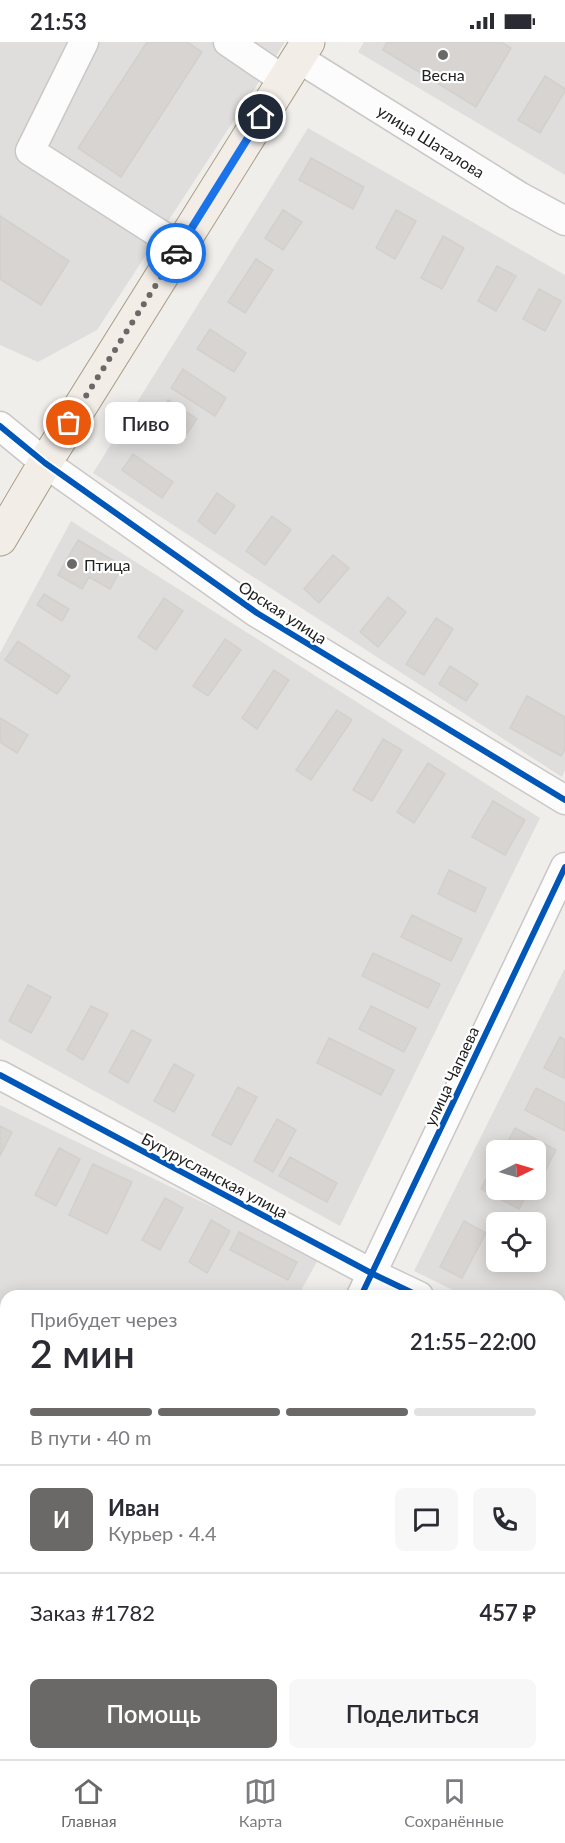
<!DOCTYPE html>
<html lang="ru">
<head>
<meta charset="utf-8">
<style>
  body { margin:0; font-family:Lato,sans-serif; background:#f7f7f7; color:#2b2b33; height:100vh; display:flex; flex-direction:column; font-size:22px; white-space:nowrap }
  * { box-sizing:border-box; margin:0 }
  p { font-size:20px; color:#7c7c81 }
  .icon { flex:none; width:33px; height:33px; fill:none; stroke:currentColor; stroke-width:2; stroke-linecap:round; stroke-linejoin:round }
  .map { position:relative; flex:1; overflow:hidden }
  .details { position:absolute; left:0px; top:1248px; width:566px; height:470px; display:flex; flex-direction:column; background:#fff; border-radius:18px 18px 0 0; box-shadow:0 3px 15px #0003 }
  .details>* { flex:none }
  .needle { width:39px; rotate:85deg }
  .fabs { position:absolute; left:486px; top:1098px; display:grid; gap:12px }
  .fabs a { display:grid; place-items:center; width:60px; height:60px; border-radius:9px; background:#fff; box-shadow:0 3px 15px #0003; font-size:30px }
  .pin { position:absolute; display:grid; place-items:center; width:51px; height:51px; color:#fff; margin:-26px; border:3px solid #fff; border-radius:50%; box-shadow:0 2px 6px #0007 }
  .courier { position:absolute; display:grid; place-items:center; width:60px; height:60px; margin:-30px; border:4px solid #1a73e8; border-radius:50%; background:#fff; color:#222; box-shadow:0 2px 8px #0007 }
  .bubble { position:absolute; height:42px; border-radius:9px; background:#fff; box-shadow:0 3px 15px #0003; font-size:20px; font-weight:600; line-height:42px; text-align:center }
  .headline em { font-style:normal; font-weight:600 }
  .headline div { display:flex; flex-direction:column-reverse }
  .headline { display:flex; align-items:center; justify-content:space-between; height:102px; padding:0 30px }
  h1 { font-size:39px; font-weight:600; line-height:45px }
  .bar { display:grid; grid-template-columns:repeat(4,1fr); gap:9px 6px; align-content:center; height:72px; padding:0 30px }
  .bar i { height:8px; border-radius:4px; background:#e1e1e2 }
  .bar .selected { background:#6a6968 }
  .bar p { grid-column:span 4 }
  .line { display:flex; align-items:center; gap:15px; padding:0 30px; border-top:2px solid #e1e1e2 }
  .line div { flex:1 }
  .round { display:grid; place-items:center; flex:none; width:63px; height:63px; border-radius:9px; background:#f7f7f7 }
  .action { display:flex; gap:12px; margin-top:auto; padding:12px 30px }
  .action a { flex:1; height:69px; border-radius:9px; background:#6a6968; color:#fff; font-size:24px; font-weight:600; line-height:69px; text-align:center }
  .action a+a { background:#f7f7f7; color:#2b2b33 }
  .status { display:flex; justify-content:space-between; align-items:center; height:42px; padding:0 30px; background:#fff; direction:ltr }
  .status svg { height:16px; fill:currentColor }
  .tab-bar { display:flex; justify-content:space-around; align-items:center; height:84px; border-top:2px solid #e1e1e2; background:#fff; font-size:16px; color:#7c7c81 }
  .tab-bar a { display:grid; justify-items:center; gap:3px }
  .tab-bar .selected { color:#6a6968 }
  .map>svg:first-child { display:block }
  .residential { fill:#dfdedc; fill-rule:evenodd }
  .building { fill:#d7d4d2; stroke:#d3d0cc; stroke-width:1.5 }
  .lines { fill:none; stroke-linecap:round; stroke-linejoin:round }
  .minor-casing { stroke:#c9c8c7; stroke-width:31 }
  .major-casing { stroke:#a79c86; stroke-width:35 }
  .minor { stroke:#fdfcfc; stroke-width:28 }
  .major { stroke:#f3ede7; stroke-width:33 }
  .cycleway-casing { stroke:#fff; stroke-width:10 }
  .cycleway { stroke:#0057b8; stroke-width:6 }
  .done { stroke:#6a6968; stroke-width:6; stroke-dasharray:0 10.8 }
  .route { stroke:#1a73e8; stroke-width:8 }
  .poi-dot { fill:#6a6968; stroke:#fff; stroke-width:2 }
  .labels { text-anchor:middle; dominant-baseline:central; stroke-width:4.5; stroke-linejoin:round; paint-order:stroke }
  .poi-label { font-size:16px; fill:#222; stroke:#fff }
  .street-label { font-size:16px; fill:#222; stroke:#fff }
</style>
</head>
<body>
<div class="status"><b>21:53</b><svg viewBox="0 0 49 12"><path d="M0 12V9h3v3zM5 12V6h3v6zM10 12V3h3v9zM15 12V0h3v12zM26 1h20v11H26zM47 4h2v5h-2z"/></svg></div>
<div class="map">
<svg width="565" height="1717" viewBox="0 0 565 1717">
  <rect width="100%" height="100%" fill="#f0eeeb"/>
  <!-- residential -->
  <path class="residential" d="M0 0H285L97 288 38 320 0 303Z
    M364 0H565V133L358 10Z
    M308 86 565 233V728L562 735 93 431Z
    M71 479 540 776 340 1184 0 997V611Z
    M565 926V1303L560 1300V1254H465L414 1229ZM496 1108H536V1148H496ZM496 1180H536V1220H496Z
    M0 1063 319 1216 298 1254H6V1525L0 1521Z
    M560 1345 565 1348V1717H334L324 1712H560Z
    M0 1564 6 1568V1712H61L59 1717H0Z
    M159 1712H238L250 1717H156Z"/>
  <!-- building -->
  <path class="building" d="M147 0H187L202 10 121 135 78 106Z
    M387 0H501L511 6 476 65 383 8Z
    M545 34 565 47V49L540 91 518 78Z
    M311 116 364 145 353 167 299 138Z
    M283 168 302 180 283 208 265 196Z
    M396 168 416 179 395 217 376 206Z
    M0 174 69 219 41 263 0 237Z
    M443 194 464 206 442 247 421 236Z
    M256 217 273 228 245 271 228 260Z
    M497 224 516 234 496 269 478 259Z
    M539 247 561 259 545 289 523 277Z
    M210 287 246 311 234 330 197 307Z
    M183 327 226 356 215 374 171 346Z
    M168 358 197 377 183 397 155 379Z
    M133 412 173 440 162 456 122 428Z
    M217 451 235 464 215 492 198 479Z
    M272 474 291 488 265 523 246 509Z
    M78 498 123 524 110 547 89 535 82 547 58 533Z
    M333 513 349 526 319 561 304 547Z
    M44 552 69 567 62 579 37 563Z
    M388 555 406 570 378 605 360 590Z
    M164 556 183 569 156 608 138 595Z
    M436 576 453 587 424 633 406 622Z
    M225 597 241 608 208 654 193 644Z
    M18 599 70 634 57 652 5 618Z
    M450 624 478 642 466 659 439 642Z
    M274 628 289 638 257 687 242 676Z
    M527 654 565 675V707L561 714 510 686Z
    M337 668 352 678 311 738 296 728Z
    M0 676 28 693 17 711 0 700Z
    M383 697 402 708 372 759 353 748Z
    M428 721 445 732 414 781 397 770Z
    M493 759 525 778 505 813 472 795Z
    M449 828 486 846 475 870 438 852Z
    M412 873 462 897 451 919 401 895Z
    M373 911 440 942 428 966 362 934Z
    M28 943 51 955 31 991 9 979Z
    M91 964 108 972 83 1018 67 1008Z
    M371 964 416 986 404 1010 359 987Z
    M132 988 151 998 128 1041 109 1030Z
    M560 995 565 998 564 1036 544 1026Z
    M329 996 394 1028 381 1053 317 1021Z
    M174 1022 194 1033 174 1070 154 1059Z
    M238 1045 257 1055 231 1103 212 1093Z
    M536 1046 565 1061V1089L525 1068Z
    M277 1077 296 1088 273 1130 254 1119Z
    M0 1084 12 1090 0 1114Z
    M515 1086 556 1108 546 1127 536 1122V1108H510L505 1105Z
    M59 1106 80 1117 56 1164 35 1153Z
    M290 1115 337 1141 327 1160 279 1134Z
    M93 1122 132 1140 107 1192 69 1173Z
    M492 1126 496 1129V1148H529L519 1167 481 1147Z
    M165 1156 183 1166 160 1208 142 1198Z
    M211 1178 230 1189 207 1231 189 1220Z
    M464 1179 486 1191 462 1236 440 1225Z
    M239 1190 297 1220 288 1238 230 1208Z
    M6 1488V1518L0 1514V1499Z
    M4 1662 6 1663V1688L0 1685V1669Z
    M186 1712H210L207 1717H183Z
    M330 1712H378L375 1717H334L329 1714Z
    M452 1712H485L483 1717H450Z"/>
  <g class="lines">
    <defs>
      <path id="minor" d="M84 0 30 109 180 205
        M228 0 284 38
        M298 16 519 154 565 179
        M0 384 45 421 257 571 565 758
        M0 1033 373 1232 419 1254
        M361 1254 565 825
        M560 1320 565 1322
        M0 1543 6 1547
        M293 1712 304 1717
        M109 1717 111 1712"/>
      <path id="major" d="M0 497 45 421 308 0"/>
    </defs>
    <!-- minor casing -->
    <use href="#minor" class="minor-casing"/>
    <!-- major casing -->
    <use href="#major" class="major-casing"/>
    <!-- minor -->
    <use href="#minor" class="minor"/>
    <!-- major -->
    <use href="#major" class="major"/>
    <defs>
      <path id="cycleway" d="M0 384 45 421 257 571 565 758
        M0 1033 373 1232 419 1254
        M361 1254 565 825"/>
    </defs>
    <!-- cycleway casing -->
    <use href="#cycleway" class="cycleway-casing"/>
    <!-- cycleway -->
    <use href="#cycleway" class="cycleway"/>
  </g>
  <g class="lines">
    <!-- done -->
    <path class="done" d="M69 381 176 211"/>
    <!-- route -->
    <path class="route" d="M176 211 261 75"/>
  </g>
  <!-- markers -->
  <g class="poi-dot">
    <circle cx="443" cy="13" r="6"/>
    <circle cx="72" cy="522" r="6"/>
  </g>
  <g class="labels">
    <!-- poi labels -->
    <g class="poi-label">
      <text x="443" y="32">Весна</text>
      <text x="84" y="522" text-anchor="start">Птица</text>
    </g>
    <!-- street labels -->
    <g class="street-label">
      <text transform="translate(431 99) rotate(32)">улица Шаталова</text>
      <text transform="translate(283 570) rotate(33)">Орская улица</text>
      <text transform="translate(451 1034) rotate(-65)">улица Чапаева</text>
      <text transform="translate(215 1133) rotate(28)">Бугурусланская улица</text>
    </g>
  </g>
</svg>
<div class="fabs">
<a><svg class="needle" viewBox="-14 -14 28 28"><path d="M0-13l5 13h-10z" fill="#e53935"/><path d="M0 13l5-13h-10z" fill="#7c7c81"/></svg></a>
<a><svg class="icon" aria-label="locate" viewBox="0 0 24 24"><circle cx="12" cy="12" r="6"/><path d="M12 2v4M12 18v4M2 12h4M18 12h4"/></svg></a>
</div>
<div class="pin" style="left:69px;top:381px;background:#ea580c"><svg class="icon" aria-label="bag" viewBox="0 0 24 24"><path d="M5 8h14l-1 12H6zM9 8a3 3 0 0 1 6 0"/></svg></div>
<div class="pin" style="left:261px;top:75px;background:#1f2937"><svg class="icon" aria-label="home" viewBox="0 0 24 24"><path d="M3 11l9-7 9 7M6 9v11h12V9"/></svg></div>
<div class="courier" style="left:176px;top:211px"><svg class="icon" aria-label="car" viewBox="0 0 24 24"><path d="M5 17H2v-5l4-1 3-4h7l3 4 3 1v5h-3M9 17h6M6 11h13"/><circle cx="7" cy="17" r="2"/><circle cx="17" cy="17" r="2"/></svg></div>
<div class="bubble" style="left:105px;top:360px;width:81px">Пиво</div>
<section class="details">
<div class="headline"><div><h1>2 мин</h1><p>Прибудет через</p></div><em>21:55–22:00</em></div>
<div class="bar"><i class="selected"></i><i class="selected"></i><i class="selected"></i><i></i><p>В пути · 40 m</p></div>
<div class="line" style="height:108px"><b class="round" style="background:#6a6968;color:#fff">И</b><div><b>Иван</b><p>Курьер · 4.4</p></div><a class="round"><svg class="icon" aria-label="chat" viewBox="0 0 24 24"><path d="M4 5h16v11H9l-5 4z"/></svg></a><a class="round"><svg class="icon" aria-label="phone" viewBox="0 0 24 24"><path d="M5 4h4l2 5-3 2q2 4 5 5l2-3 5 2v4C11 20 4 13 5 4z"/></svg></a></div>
<div class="line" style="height:78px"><div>Заказ #1782</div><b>457 ₽</b></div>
<div class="action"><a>Помощь</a><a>Поделиться</a></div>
</section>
</div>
<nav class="tab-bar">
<a class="selected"><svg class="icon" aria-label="home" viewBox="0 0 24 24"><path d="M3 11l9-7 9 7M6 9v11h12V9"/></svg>Главная</a>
<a><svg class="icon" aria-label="map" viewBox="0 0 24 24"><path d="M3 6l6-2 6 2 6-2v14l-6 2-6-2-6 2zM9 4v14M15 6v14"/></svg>Карта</a>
<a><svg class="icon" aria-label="saved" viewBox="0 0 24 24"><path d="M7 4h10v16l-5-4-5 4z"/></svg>Сохранённые</a>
</nav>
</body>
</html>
